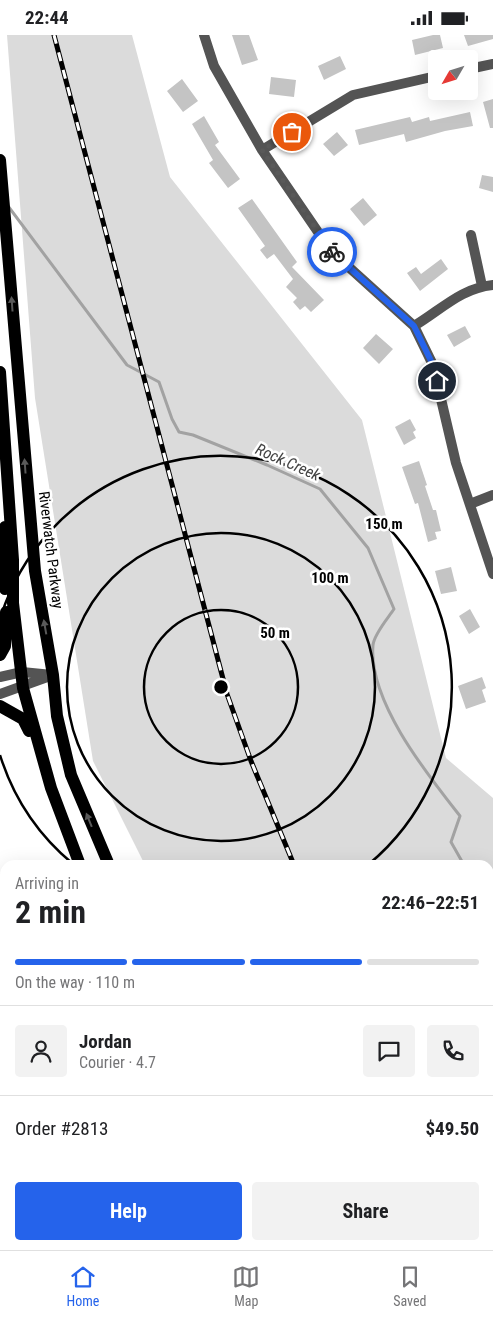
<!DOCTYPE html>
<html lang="en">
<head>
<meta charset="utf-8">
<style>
  body { margin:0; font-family:"Roboto Condensed",sans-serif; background:#f2f2f2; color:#202124; height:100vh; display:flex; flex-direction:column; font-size:19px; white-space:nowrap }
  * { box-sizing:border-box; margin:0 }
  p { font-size:16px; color:#757577 }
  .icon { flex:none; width:28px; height:28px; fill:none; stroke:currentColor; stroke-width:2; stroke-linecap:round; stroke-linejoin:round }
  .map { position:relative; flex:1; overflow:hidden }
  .drawer { position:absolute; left:0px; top:825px; width:494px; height:390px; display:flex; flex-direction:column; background:#fff; border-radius:15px 15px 0 0; box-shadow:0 5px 20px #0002 }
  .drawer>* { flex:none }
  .needle { width:32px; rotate:231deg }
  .tools { position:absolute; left:428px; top:15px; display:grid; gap:10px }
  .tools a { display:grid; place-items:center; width:50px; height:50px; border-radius:5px; background:#fff; box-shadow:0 5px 20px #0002; font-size:25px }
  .pin { position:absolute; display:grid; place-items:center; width:42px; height:42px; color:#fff; margin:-21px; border:2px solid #fff; border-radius:50%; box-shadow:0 1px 5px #0007 }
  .courier { position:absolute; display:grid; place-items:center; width:50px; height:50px; margin:-25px; border:4px solid #2563eb; border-radius:50%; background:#fff; color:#222; box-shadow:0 1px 6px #0007 }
  .head em { font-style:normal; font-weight:700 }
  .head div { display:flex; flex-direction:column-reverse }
  .head { display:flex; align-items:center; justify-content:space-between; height:85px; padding:0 15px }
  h1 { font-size:32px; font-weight:700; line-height:38px }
  .bar { display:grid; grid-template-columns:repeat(4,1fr); gap:8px 5px; align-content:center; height:60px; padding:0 15px }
  .bar i { height:6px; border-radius:4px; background:#e0e0e0 }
  .bar .current { background:#2563eb }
  .bar p { grid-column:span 4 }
  .line { display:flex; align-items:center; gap:12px; padding:0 15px; border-top:1px solid #e0e0e0 }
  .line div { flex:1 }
  .round { display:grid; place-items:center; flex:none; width:52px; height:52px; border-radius:5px; background:#f2f2f2 }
  .button { display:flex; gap:10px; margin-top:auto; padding:10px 15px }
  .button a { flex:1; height:58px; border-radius:5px; background:#2563eb; color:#fff; font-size:20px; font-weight:700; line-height:58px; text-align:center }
  .button a+a { background:#f2f2f2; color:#202124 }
  .status { display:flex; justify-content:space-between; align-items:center; height:35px; padding:0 25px; background:#fff; direction:ltr }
  .status svg { height:14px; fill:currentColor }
  .dock { display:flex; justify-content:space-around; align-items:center; height:70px; border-top:1px solid #e0e0e0; background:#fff; font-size:14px; color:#757577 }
  .dock a { display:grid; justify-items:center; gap:2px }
  .dock .current { color:#2563eb }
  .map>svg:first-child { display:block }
  .green { fill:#dbdbdb }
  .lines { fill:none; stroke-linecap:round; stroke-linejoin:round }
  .stream { stroke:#a2a2a2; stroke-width:3 }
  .building { fill:#c4c4c4 }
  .minor { stroke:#545454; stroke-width:10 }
  .primary { stroke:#000; stroke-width:12 }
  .rail-casing { stroke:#000; stroke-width:5 }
  .rail { stroke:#fff; stroke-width:3; stroke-dasharray:9; stroke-linecap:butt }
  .oneway { fill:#595959 }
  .done { stroke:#595959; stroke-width:5; stroke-dasharray:0 9 }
  .route { stroke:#2563eb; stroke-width:6 }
  .ring { fill:none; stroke:#000; stroke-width:2.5 }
  .labels { text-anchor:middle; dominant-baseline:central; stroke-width:5; stroke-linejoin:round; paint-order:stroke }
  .street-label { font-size:15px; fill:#000; stroke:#fff }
  .water-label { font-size:16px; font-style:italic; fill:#434343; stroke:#fff }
  .centre { fill:#000; stroke:#fff; stroke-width:2.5 }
  .ring-label { font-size:15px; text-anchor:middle; font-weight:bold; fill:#000; stroke:#fff; stroke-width:5; stroke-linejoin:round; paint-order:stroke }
</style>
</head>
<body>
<div class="status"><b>22:44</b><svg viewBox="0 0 49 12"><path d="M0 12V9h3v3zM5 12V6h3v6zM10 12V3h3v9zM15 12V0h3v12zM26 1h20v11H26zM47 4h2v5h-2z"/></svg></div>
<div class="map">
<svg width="493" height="1215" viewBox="0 0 493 1215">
  <rect width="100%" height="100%" fill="#fff"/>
  <!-- green -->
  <path class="green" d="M7 0H132L170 142 362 385 446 723 493 763V1208L483 1215H473L467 1210H489V830H145L93 726 35 363Z"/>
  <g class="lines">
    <!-- stream -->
    <path class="stream" d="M8 171 127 330 159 347 172 384 179 397 193 400 267 430 320 454 368 513 394 574C388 583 374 599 373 610 368 666 427 739 460 781L451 807 464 830
      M489 859 493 863"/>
  </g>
  <!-- building -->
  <path class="building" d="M232 0H249L258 25 242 30Z
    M433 0H440L443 13 415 20 412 5Z
    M464 0H493V4L468 11Z
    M340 21 346 34 324 45 318 31Z
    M271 42 296 45 294 62 269 59Z
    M182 44 198 66 183 77 167 56Z
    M493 64V93H490L483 67Z
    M470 77 473 91 445 96 406 107 404 99 359 110 355 95 410 82 412 87 429 82 430 86Z
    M204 81 219 107 215 110 240 144 228 153 209 128 213 125 192 89Z
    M337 97 348 110 334 121 323 109Z
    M482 140 493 142V157L479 153Z
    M363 163 377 180 364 191 350 174Z
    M252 164 297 227 292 232 324 265 311 277 305 271 300 275 293 267 297 263 286 252 293 244 274 219 267 224 260 215 265 211 238 173Z
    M441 224 448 234 420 256 407 238 416 232 421 239Z
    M465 291 471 302 454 312 447 300Z
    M376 299 393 314 379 329 363 313Z
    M410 384 416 395 413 397 416 403 404 410 395 392Z
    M419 426 427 450 425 451 433 475H436L441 496 435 497 437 504 428 507 418 468 415 469 402 432Z
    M451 532 457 556 441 559 435 536Z
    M470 574 480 592 469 599 459 581Z
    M482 642 486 653 482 655 486 667 466 674 458 651Z"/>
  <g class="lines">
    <!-- minor -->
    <path class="minor" d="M204 0 214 31 262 115 331 216 414 291 433 330 456 428 493 539
      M469 34 493 29
      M262 115 353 60 436 41
      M471 200 482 251
      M414 291C441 275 461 253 493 250
      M470 469 493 460
      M0 642 22 637 52 640
      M0 659 53 640
      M0 1070 5 1072
      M0 1093 5 1095
      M118 1210 121 1215
      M141 1210 144 1215"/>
    <!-- primary -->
    <path class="primary" d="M0 125 35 536 53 640 57 681 71 740 109 830
      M0 337 13 525V568L23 653 51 753 80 830
      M5 492 3 508 5 554
      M0 620 5 611 6 577
      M0 671 23 684 29 696
      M372 1210 377 1215
      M423 1210 428 1215"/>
    <defs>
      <path id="rail" d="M54 0 227 659 251 726 294 830
        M489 1134 493 1139"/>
    </defs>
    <!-- rail casing -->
    <use href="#rail" class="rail-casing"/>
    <!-- rail -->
    <use href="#rail" class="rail"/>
  </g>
  <!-- one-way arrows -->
  <defs><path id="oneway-solid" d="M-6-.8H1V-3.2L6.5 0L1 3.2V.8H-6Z" transform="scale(1.25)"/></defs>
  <g class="oneway">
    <use href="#oneway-solid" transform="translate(12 269) rotate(-94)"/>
    <use href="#oneway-solid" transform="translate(25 431) rotate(-94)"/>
    <use href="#oneway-solid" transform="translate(45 592) rotate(-100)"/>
    <use href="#oneway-solid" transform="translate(89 785) rotate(-112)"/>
  </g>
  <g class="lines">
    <!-- done -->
    <path class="done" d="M292 97 262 115 332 217"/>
    <!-- route -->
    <path class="route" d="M332 217 414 291 433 330 437 346"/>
  </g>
  <!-- distance rings -->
  <g class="ring">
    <circle cx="221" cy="652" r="77"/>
    <circle cx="221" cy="652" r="154"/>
    <path d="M73 829A231 231 0 0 1 0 720M0 584A231 231 0 1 1 369 829"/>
  </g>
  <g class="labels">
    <!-- street labels -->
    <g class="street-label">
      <text transform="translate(51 515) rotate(83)">Riverwatch Parkway</text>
    </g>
    <!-- water labels -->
    <g class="water-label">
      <text transform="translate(288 427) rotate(24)">Rock Creek</text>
    </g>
  </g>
  <circle cx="221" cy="652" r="8" class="centre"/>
  <g class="ring-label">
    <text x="384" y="494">150 m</text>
    <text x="330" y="548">100 m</text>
    <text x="275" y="603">50 m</text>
  </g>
</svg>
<div class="tools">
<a><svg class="needle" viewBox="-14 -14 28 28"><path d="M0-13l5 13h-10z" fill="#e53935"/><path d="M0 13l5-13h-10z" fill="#757577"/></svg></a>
</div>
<div class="pin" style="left:292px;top:97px;background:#ea580c"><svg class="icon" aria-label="bag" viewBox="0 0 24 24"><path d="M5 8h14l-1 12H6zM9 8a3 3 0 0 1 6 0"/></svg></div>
<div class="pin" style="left:437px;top:346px;background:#1f2937"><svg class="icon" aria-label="home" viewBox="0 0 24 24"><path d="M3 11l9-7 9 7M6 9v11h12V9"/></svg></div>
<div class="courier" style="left:332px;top:217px"><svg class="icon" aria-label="bike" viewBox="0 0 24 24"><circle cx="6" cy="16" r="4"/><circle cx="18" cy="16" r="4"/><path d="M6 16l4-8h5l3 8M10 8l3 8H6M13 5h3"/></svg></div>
<section class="drawer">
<div class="head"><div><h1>2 min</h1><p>Arriving in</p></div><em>22:46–22:51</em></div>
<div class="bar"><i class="current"></i><i class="current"></i><i class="current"></i><i></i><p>On the way · 110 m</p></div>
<div class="line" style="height:90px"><a class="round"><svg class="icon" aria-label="person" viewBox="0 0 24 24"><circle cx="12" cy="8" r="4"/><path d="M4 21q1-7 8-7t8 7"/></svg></a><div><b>Jordan</b><p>Courier · 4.7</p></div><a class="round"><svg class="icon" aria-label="chat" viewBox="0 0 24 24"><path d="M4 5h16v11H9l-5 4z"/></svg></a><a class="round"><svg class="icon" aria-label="phone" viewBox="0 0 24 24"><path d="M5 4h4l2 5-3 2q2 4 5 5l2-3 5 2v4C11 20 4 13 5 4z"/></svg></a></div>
<div class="line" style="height:65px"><div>Order #2813</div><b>$49.50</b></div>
<div class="button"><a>Help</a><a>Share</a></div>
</section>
</div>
<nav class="dock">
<a class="current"><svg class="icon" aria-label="home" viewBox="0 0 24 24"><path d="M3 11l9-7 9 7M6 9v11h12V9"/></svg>Home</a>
<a><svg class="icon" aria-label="map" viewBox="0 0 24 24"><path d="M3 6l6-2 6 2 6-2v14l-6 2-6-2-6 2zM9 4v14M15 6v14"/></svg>Map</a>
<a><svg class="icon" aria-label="saved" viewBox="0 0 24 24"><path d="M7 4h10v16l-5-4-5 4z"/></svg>Saved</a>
</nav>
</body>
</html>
